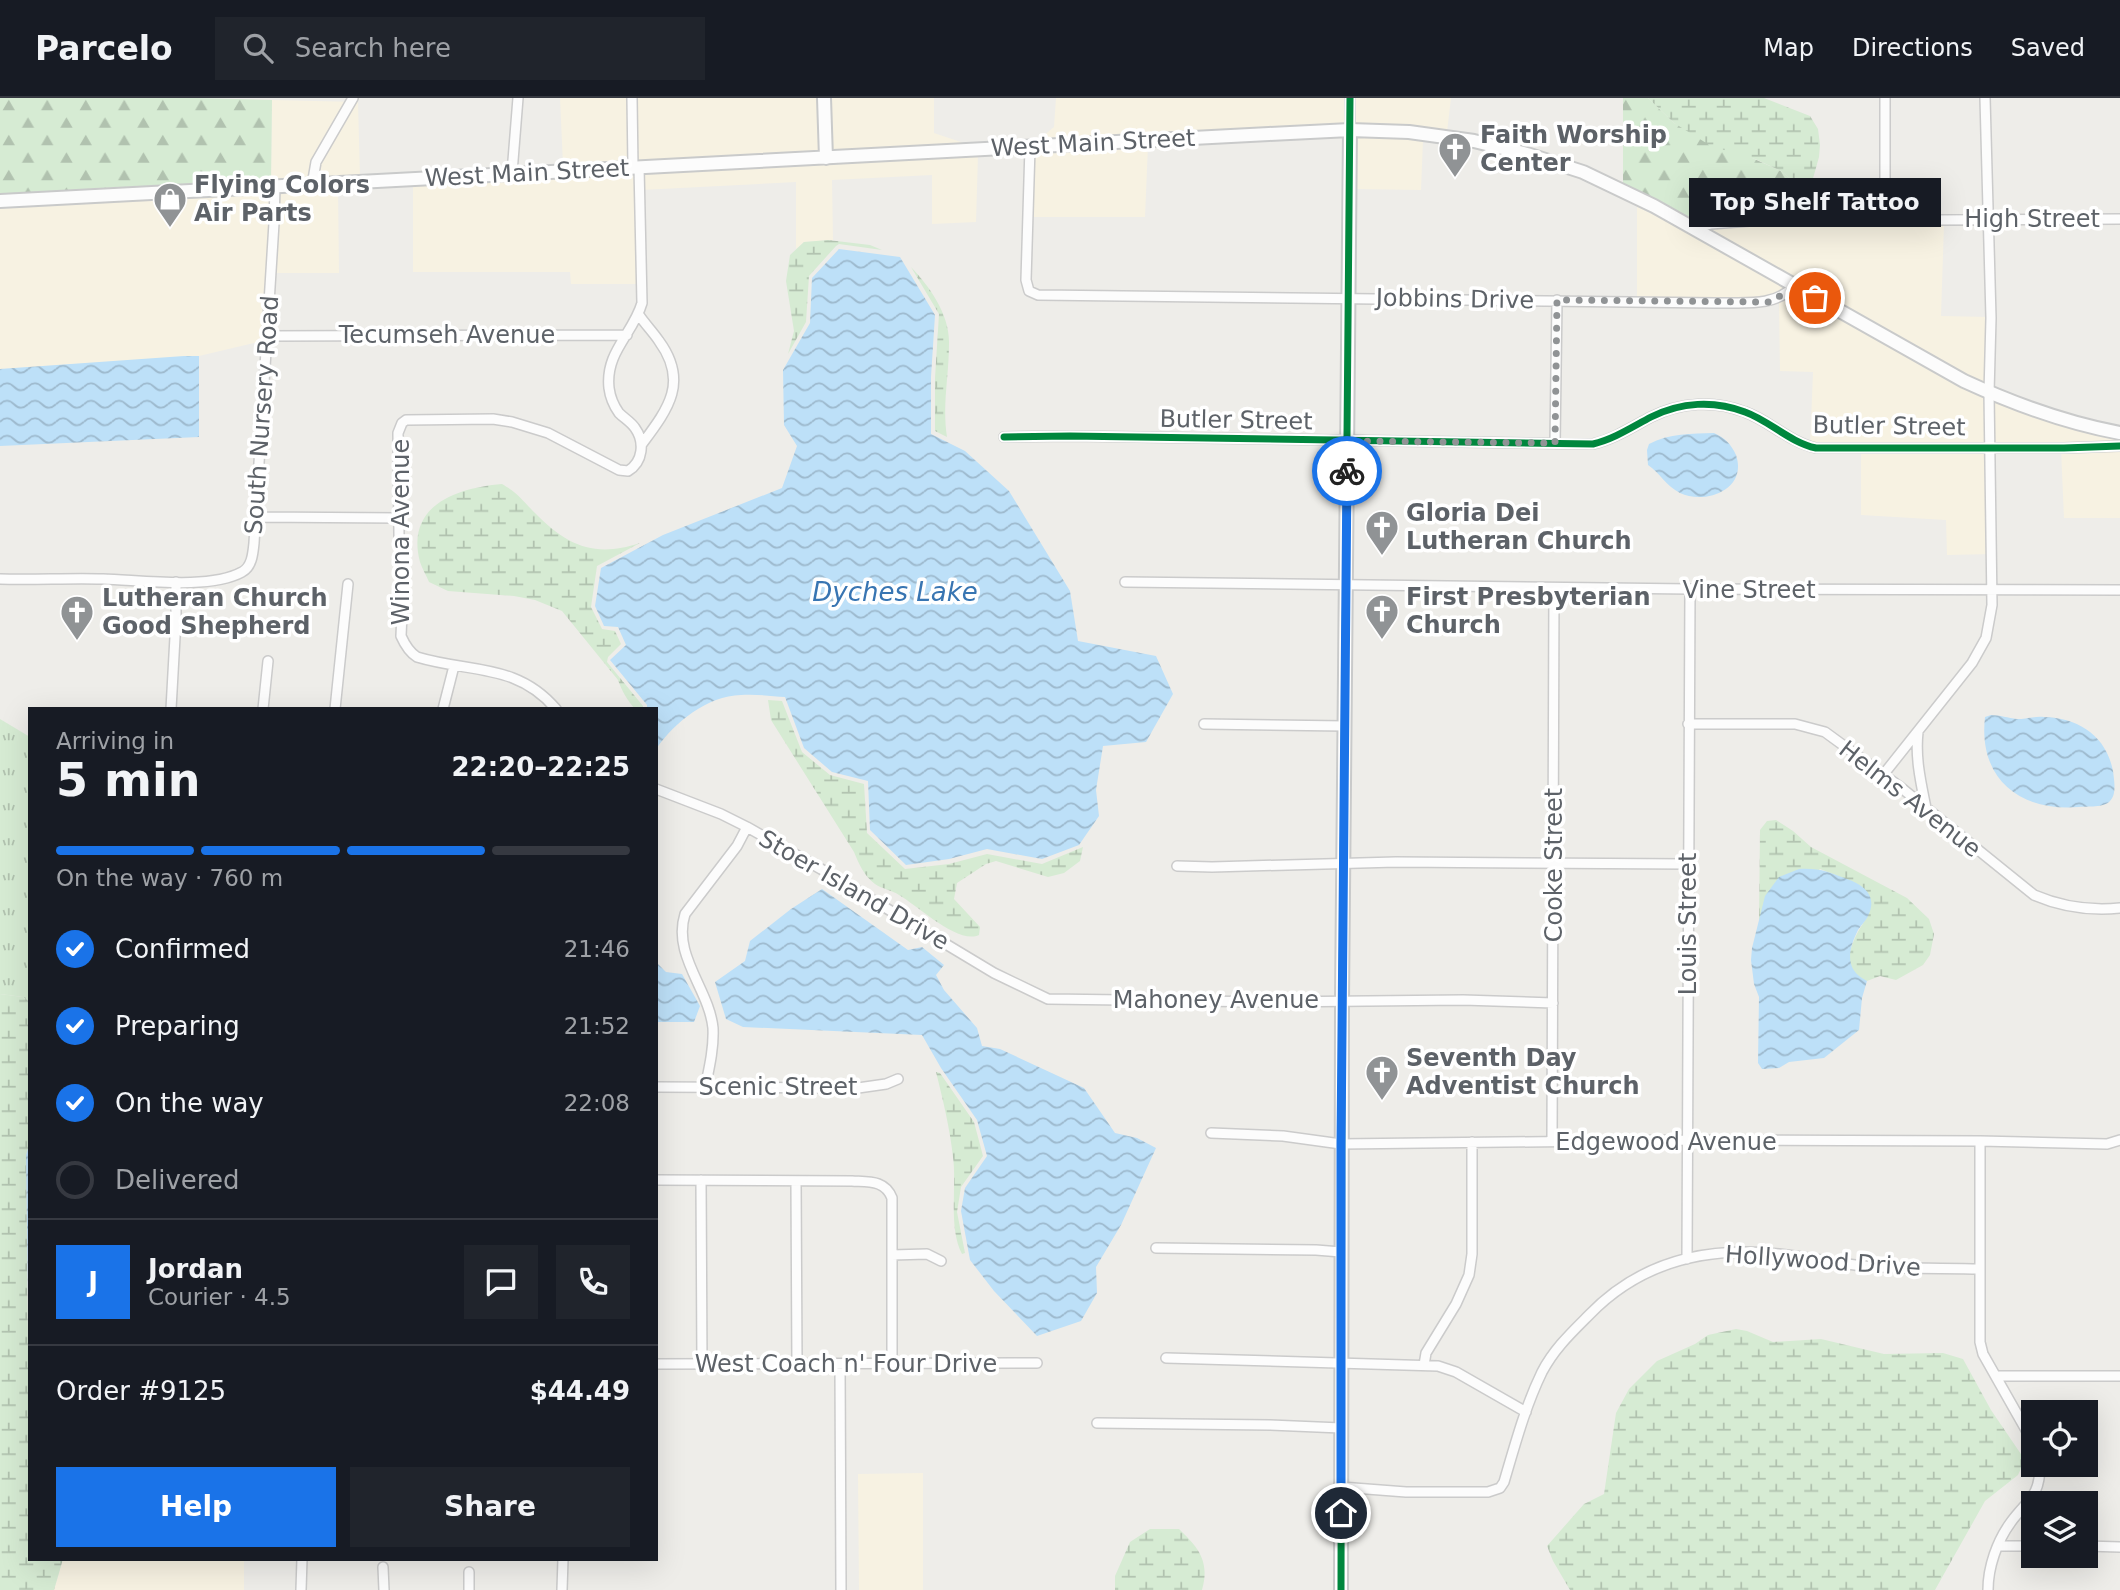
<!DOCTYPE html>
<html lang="en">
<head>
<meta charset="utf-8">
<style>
  body { margin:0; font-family:"DejaVu Sans",sans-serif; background:#20242c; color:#f1f3f6; height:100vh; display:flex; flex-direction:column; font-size:26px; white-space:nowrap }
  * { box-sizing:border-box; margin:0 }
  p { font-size:23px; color:#9ea1a6 }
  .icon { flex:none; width:38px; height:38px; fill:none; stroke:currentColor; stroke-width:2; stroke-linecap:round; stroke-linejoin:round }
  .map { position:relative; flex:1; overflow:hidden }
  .drawer { position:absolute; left:28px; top:609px; width:630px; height:854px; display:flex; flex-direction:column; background:#171b24; border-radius:0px; box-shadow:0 7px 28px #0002 }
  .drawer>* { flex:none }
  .tools { position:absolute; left:2021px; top:1302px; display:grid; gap:14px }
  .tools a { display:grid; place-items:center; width:77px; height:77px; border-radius:0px; background:#171b24; box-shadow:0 7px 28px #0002; font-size:35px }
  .pin { position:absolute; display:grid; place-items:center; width:60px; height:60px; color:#fff; margin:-30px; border:4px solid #fff; border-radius:50%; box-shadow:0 2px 7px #0007 }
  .courier { position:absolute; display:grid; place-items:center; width:70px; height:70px; margin:-35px; border:5px solid #1a73e8; border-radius:50%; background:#fff; color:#222; box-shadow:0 2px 9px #0007 }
  .bubble { position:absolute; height:49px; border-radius:0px; background:#171b24; box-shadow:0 7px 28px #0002; font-size:23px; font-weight:600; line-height:49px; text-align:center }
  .head em { font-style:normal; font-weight:600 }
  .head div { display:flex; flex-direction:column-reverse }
  .head { display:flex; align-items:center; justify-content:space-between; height:119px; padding:0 28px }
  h1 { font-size:46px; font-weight:600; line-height:52px }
  .bar { display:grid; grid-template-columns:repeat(4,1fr); gap:10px 7px; align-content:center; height:84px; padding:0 28px }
  .bar i { height:9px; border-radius:5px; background:#363941 }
  .bar .active { background:#1a73e8 }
  .bar p { grid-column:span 4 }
  .line { display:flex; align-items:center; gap:18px; padding:0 28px; border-top:2px solid #363941 }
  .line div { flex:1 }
  .round { display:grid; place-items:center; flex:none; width:74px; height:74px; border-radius:0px; background:#20242c }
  ol { padding:0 28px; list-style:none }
  li { display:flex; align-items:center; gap:21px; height:77px }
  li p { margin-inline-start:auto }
  li .icon { padding:7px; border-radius:50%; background:#1a73e8; color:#fff; stroke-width:4 }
  li:last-child { color:#9ea1a6 }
  li i { width:38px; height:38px; border:4px solid #363941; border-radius:50% }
  .primary-button { display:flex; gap:14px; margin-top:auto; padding:14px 28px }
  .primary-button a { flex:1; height:80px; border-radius:0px; background:#1a73e8; color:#fff; font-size:28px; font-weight:600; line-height:80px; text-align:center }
  .primary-button a+a { background:#20242c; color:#f1f3f6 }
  header { display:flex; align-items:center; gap:42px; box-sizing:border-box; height:98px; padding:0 35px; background:#171b24; border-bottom:2px solid #363941 }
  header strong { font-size:33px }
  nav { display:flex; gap:38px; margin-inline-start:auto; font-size:24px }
  .search { width:490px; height:63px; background:#20242c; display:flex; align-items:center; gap:18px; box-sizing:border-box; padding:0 24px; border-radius:0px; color:#9ea1a6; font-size:26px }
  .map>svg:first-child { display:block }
  .commercial { fill:#f7f2e2 }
  .grass { fill:url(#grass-tufts) }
  .forest { fill:url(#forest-firs) }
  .wetland { fill:url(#wetland-marsh) }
  .water { fill:url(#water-waves) }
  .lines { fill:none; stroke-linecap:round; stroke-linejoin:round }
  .street-casing { stroke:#cbcbcb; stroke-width:12 }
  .secondary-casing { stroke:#c9caca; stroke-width:16 }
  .street { stroke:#fcfcfc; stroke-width:9 }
  .secondary { stroke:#fcfcfc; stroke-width:12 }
  .cycleway-casing { stroke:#fff; stroke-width:11 }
  .cycleway { stroke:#00873e; stroke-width:7 }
  .done { stroke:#909395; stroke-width:7; stroke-dasharray:0 12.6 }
  .route { stroke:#1a73e8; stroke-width:9 }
  .labels { text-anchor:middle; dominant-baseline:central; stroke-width:7; stroke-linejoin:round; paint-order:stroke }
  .poi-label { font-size:24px; font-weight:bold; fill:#5d6268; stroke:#fff; text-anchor:start }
  .street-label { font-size:24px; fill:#5d6268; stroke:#fff }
  .water-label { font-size:26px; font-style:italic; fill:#3875b2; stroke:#fff }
</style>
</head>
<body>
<header>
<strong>Parcelo</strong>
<div class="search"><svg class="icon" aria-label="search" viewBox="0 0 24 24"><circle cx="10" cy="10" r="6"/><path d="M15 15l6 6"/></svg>Search here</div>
<nav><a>Map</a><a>Directions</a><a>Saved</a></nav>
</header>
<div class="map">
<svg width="2120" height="1492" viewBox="0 0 2120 1492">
  <defs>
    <pattern id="grass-tufts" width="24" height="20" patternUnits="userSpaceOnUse" patternTransform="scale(1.75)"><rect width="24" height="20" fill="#d6ebd3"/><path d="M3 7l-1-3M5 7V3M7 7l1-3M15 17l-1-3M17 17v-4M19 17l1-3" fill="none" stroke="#b1c2af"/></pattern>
    <pattern id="forest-firs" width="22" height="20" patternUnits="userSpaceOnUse" patternTransform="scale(1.75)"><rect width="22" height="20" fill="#d6ebd3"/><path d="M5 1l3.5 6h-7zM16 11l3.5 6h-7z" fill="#b1c2af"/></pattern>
    <pattern id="wetland-marsh" width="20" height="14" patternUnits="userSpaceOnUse" patternTransform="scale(1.75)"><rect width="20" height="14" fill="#d6ebd3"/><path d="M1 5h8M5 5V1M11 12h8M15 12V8" fill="none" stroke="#b1c2af"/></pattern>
    <pattern id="water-waves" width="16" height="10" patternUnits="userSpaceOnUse" patternTransform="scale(1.75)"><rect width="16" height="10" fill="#bde0f8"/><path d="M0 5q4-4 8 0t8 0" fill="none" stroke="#9db9cd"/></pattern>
  </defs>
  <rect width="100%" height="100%" fill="#eeede9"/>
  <!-- commercial -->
  <path class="commercial" d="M560 0H819L821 55 563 67Z
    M828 0H934V35L970 47 830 54Z
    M1056 0H1451L1447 34 1037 43 1054 29Z
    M272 2 358 4 360 79 271 83Z
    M1354 38 1423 42 1421 92 1354 91Z
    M1148 47 1145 119H1027L1026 54Z
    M978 57 976 124 932 126V77L832 82 833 142 804 144 796 151V84L641 92 639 186H571L570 174H413V87Z
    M338 90 339 175H266L262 243 199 258 0 271V109L138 100 270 97V94Z
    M1637 109 1682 130 1962 288 1994 303 2060 327 2120 340V420H2064L2061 351H1992L1993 456 1947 457 1946 422 1861 417V350L1810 349 1813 274 1780 273 1779 205 1637 199Z
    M1805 125 1944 126 1941 218 1989 219 1986 288 1969 280 1701 129Z
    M923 1375V1492H859L858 1376Z
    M63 1461H244V1492H54Z"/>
  <!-- grass -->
  <path class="grass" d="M0 621 30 639V904L23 899 0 896Z"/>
  <!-- forest -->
  <path class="forest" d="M0 0H197L272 2 271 83 0 98Z
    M1623 0H1648L1674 25 1781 73 1804 92 1805 125 1701 129 1623 87Z"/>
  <!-- wetland -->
  <path class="wetland" d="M1648 0H1764L1810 18 1818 31 1820 47 1819 59 1812 84 1804 92 1781 73 1755 61 1711 48 1674 25Z
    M828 142 870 147 882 152 839 146 836 148 809 178 806 224 788 256 794 233 786 183 790 157 804 144Z
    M911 169C930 189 950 217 949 246 949 278 942 307 947 339L935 333V280L939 216Z
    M502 386C519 396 521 401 535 415 567 448 595 460 640 445L597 468 591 509 602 531 615 533 621 546 608 559 607 564 643 608V611H635C627 602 622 593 618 582L562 513 535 502 514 498 448 493 429 484C426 477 422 470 420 464 405 407 457 390 502 386Z
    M768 602 782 603 802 654 830 677 864 686 867 735 905 771 949 766 987 756 1042 766 1083 749 1080 763 1064 775 1048 779 996 763 986 766 957 785 954 801 980 829 979 837C958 847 917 807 899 797 892 792 882 791 875 786 864 778 859 766 854 754L771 622Z
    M1776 722 1793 733 1811 749 1907 800 1929 821 1934 836 1930 857 1923 867 1896 882 1880 878 1867 883C1863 881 1859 881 1856 878 1839 863 1858 832 1868 818L1838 778 1820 771 1759 822 1760 732 1767 723Z
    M0 896 23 899 30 904V1044L26 1057 30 1461H63L54 1492H0Z
    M936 974 940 975 974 1024 983 1058 961 1089 957 1114 965 1155 962 1156C948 1129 957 1089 953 1059 950 1031 943 1002 936 974Z
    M1736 1231 1747 1233 1773 1244 1821 1241 1884 1256 1943 1255 1963 1261 1991 1312 2025 1362 2018 1377 1985 1403 1935 1492H1570L1553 1463 1547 1448 1584 1406 1604 1396 1616 1315 1629 1291 1657 1263 1695 1246 1708 1237Z
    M1150 1431H1179C1199 1450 1210 1464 1202 1492H1115V1478L1130 1444Z"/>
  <!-- water -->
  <path class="water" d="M839 151 900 159 935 217 931 279V336L965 353 1009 393 1070 493 1078 543 1156 558 1173 596 1146 644 1103 648 1096 692 1099 718 1079 747 1042 761 987 751 949 761 906 767 870 732 868 683 832 674 804 650 785 599C771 598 755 596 741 597 707 598 675 624 656 651V611H647V607L610 562 626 547 618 529 604 528 595 508 601 470 663 437 782 390 797 348 784 327 783 272 810 225 812 180Z
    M184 258H199V339L0 348V271Z
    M1714 335C1725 340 1731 346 1736 357 1748 392 1704 407 1680 395 1666 388 1660 375 1648 367L1647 352 1649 346C1669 335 1692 336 1714 335Z
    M1991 617C2000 617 2008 620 2017 621 2026 621 2035 618 2044 619 2078 620 2106 637 2113 673 2114 682 2117 696 2110 703 2104 710 2088 708 2079 709 2020 714 1978 681 1985 619Z
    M1799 771C1821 770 1828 774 1847 781 1864 787 1878 798 1868 818 1866 823 1861 827 1858 832 1848 852 1844 872 1867 883L1862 900 1859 932 1824 960 1789 964 1779 970 1762 971 1758 965 1759 899 1754 886 1751 862 1752 850 1765 798 1779 779Z
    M822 791 908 852 922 849 944 867 936 877 944 892 977 930 982 948 1000 951 1084 990 1115 1035 1137 1040 1156 1050 1121 1127 1096 1169 1097 1195 1081 1223 1037 1238 994 1193 970 1162 961 1113 965 1090 987 1058 977 1022 941 970 922 937 743 929 726 921 715 884 745 863 750 843 791 811Z
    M656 864 666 874 682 876 700 908 694 924H656Z
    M30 1044V1340L26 1057Z"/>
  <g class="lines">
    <defs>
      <path id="street" d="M632 0 633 69
        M1350 32V0
        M1030 49 1026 182 1029 193 1038 197 1715 205C1742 204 1774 210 1794 188
        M512 75 518 0
        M312 87 316 64 353 0
        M1885 122V0
        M1693 131 1711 126 1749 123 2120 121
        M639 217C645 226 653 234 659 243 689 284 668 311 642 346
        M267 238 627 237
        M1004 339 1070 338 1593 346C1614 341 1632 329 1651 319 1681 304 1714 302 1745 314 1770 323 1789 344 1816 350H2064L2120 348
        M1555 345 1557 202
        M255 419 400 420
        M0 481C34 482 69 480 103 481 141 482 209 492 242 474 252 469 253 455 254 445L274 125 275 88
        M1125 484 1690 491 2120 492
        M171 611 176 521V484
        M263 611 268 563
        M335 611 348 486
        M443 611 454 568
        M556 611C517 565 470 575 417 559 409 554 405 547 401 538L403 492 399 437 398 335 402 325 406 322 493 321 512 324 548 335 619 372 628 373C643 364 645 344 635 330 631 324 624 320 619 315 614 308 610 298 609 290 605 254 633 236 642 205L639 69
        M1204 626 1345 628
        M1688 626H1795L1825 634 1899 688 2034 797C2062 809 2090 813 2120 810
        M1918 634C1915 660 1921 685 1926 710
        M1883 677 1972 565 1986 540 1992 507 1989 295 1991 220 1985 0
        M656 691 721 716 747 729 821 771 994 875 1048 901 1272 904 1463 902 1553 905
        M1177 768 1212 769 1396 764 1688 766
        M656 989 858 990 886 986 898 981
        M705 990C709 971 714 950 713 930 709 891 672 857 685 816L737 748 747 729
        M1211 1035 1283 1038 1341 1046 1686 1042 1980 1043 2107 1046 2120 1042
        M1552 1043 1554 490
        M1980 1043V1244L1983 1256 2034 1346
        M656 1082 852 1083C869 1084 885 1082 892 1100V1267
        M701 1082 702 1267
        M796 1083 797 1267
        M1156 1150 1316 1152 1341 1154
        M892 1157 927 1156 941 1163
        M1687 1161 1690 491
        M1166 1260 1438 1268 1456 1274 1526 1314
        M656 1266 1037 1265
        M840 1267 841 1492
        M1424 1267 1426 1255 1456 1206 1469 1177 1472 1156V1044
        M1996 1278H2120
        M1097 1325 1270 1327 1341 1330
        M1341 1389 1406 1394H1488L1500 1390 1504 1384C1515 1347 1525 1309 1542 1274 1554 1251 1571 1235 1589 1217 1640 1164 1707 1148 1779 1156 1807 1159 1835 1165 1863 1168 1901 1171 1941 1170 1980 1171
        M1998 1448H2034
        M2086 1448 2120 1449
        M383 1469 384 1492
        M301 1492 302 1461
        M469 1492V1474
        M562 1492 563 1461
        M1988 1492C1988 1469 1997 1443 2011 1424 2028 1401 2040 1399 2040 1367"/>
      <path id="secondary" d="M824 0 826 60
        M0 103 1269 36 1350 32 1409 34 1474 43 1527 56 1583 74 1654 108 1964 283C2014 306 2066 325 2120 335
        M1341 1492 1342 903 1350 32"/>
    </defs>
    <!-- street casing -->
    <use href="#street" class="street-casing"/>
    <!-- secondary casing -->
    <use href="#secondary" class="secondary-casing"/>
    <!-- street -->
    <use href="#street" class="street"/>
    <!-- secondary -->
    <use href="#secondary" class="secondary"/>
    <defs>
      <path id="cycleway" d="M1004 339 1070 338 1593 346C1614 341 1632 329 1651 319 1681 304 1714 302 1745 314 1770 323 1789 344 1816 350H2064L2120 348
        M1341 1492 1342 903 1350 0"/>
    </defs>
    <!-- cycleway casing -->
    <use href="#cycleway" class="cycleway-casing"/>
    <!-- cycleway -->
    <use href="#cycleway" class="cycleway"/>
  </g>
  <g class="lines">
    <!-- done -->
    <path class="done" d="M1347 373V343L1555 345 1557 202 1768 204 1788 194 1794 188 1815 200"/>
    <!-- route -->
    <path class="route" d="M1341 1415V1046L1347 373"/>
  </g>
  <!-- icons -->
  <defs>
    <symbol id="church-pin" viewBox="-11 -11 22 30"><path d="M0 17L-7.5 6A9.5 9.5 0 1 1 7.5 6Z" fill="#909395" stroke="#fff"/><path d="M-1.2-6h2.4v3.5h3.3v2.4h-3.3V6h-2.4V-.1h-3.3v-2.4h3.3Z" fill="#fff"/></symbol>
    <symbol id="shop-pin" viewBox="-11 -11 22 30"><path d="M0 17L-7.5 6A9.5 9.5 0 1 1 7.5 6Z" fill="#909395" stroke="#fff"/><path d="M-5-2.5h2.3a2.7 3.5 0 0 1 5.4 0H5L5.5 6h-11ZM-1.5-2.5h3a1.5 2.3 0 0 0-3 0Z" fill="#fff"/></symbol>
  </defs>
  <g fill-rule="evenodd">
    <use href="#church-pin" x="1436" y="32" width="38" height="52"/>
    <use href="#shop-pin" x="151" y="82" width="38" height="52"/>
    <use href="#church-pin" x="1363" y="410" width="38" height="52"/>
    <use href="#church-pin" x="1363" y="494" width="38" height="52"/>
    <use href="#church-pin" x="58" y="495" width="38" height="52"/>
    <use href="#church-pin" x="1363" y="955" width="38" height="52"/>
  </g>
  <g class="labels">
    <!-- poi labels -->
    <g class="poi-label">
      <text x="1480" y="37">Faith Worship<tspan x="1480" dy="28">Center</tspan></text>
      <text x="194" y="87">Flying Colors<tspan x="194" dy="28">Air Parts</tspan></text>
      <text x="1406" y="415">Gloria Dei<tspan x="1406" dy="28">Lutheran Church</tspan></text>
      <text x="1406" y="499">First Presbyterian<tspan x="1406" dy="28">Church</tspan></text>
      <text x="102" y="500">Lutheran Church<tspan x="102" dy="28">Good Shepherd</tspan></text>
      <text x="1406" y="960">Seventh Day<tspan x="1406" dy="28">Adventist Church</tspan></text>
    </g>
    <!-- street labels -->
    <g class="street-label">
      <text transform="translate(1093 45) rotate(-3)">West Main Street</text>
      <text transform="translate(527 75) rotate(-3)">West Main Street</text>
      <text x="2032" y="121">High Street</text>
      <text transform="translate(1455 201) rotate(1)">Jobbins Drive</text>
      <text x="447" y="237">Tecumseh Avenue</text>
      <text transform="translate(262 317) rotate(-86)">South Nursery Road</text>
      <text transform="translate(1236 322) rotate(1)">Butler Street</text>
      <text transform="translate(1889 328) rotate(1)">Butler Street</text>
      <text transform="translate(401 434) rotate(-90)">Winona Avenue</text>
      <text x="1749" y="492">Vine Street</text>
      <text transform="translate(1910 701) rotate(38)">Helms Avenue</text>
      <text transform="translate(1554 767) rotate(-90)">Cooke Street</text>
      <text transform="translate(854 792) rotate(30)">Stoer Island Drive</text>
      <text transform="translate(1688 826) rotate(-90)">Louis Street</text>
      <text x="1216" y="902">Mahoney Avenue</text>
      <text x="778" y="989">Scenic Street</text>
      <text x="1666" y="1044">Edgewood Avenue</text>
      <text transform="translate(1823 1163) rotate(4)">Hollywood Drive</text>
      <text x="846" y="1266">West Coach n' Four Drive</text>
    </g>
    <!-- water labels -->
    <g class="water-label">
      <text x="895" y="494">Dyches Lake</text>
    </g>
  </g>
</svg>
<div class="tools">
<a><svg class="icon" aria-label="locate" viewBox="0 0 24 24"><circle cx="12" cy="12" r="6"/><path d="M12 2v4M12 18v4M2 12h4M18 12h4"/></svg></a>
<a><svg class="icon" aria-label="layers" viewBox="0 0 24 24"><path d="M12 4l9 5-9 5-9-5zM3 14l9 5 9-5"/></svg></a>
</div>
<div class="pin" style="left:1815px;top:200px;background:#ea580c"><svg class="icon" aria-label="bag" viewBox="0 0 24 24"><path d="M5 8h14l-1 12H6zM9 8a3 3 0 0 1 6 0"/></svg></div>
<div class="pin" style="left:1341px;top:1415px;background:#1f2937"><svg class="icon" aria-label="home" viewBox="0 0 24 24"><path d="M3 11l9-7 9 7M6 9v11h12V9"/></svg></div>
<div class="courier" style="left:1347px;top:373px"><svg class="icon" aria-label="bike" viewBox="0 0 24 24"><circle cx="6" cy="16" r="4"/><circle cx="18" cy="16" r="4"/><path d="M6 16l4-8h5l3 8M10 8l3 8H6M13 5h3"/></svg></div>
<div class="bubble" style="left:1689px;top:80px;width:252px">Top Shelf Tattoo</div>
<section class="drawer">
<div class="head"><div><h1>5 min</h1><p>Arriving in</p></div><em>22:20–22:25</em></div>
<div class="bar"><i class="active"></i><i class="active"></i><i class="active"></i><i></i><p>On the way · 760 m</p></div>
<ol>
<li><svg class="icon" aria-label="check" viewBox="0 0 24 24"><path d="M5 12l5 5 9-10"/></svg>Confirmed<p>21:46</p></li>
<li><svg class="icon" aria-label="check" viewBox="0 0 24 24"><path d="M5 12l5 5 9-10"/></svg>Preparing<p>21:52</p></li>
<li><svg class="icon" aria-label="check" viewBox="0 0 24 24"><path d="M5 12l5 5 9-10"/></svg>On the way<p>22:08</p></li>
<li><i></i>Delivered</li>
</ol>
<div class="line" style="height:126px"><b class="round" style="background:#1a73e8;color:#fff">J</b><div><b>Jordan</b><p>Courier · 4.5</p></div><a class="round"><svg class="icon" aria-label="chat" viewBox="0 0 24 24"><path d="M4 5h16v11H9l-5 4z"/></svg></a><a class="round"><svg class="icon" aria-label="phone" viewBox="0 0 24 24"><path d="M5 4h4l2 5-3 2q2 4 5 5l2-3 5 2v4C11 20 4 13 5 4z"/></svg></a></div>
<div class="line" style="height:91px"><div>Order #9125</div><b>$44.49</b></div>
<div class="primary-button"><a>Help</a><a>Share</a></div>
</section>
</div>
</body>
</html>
